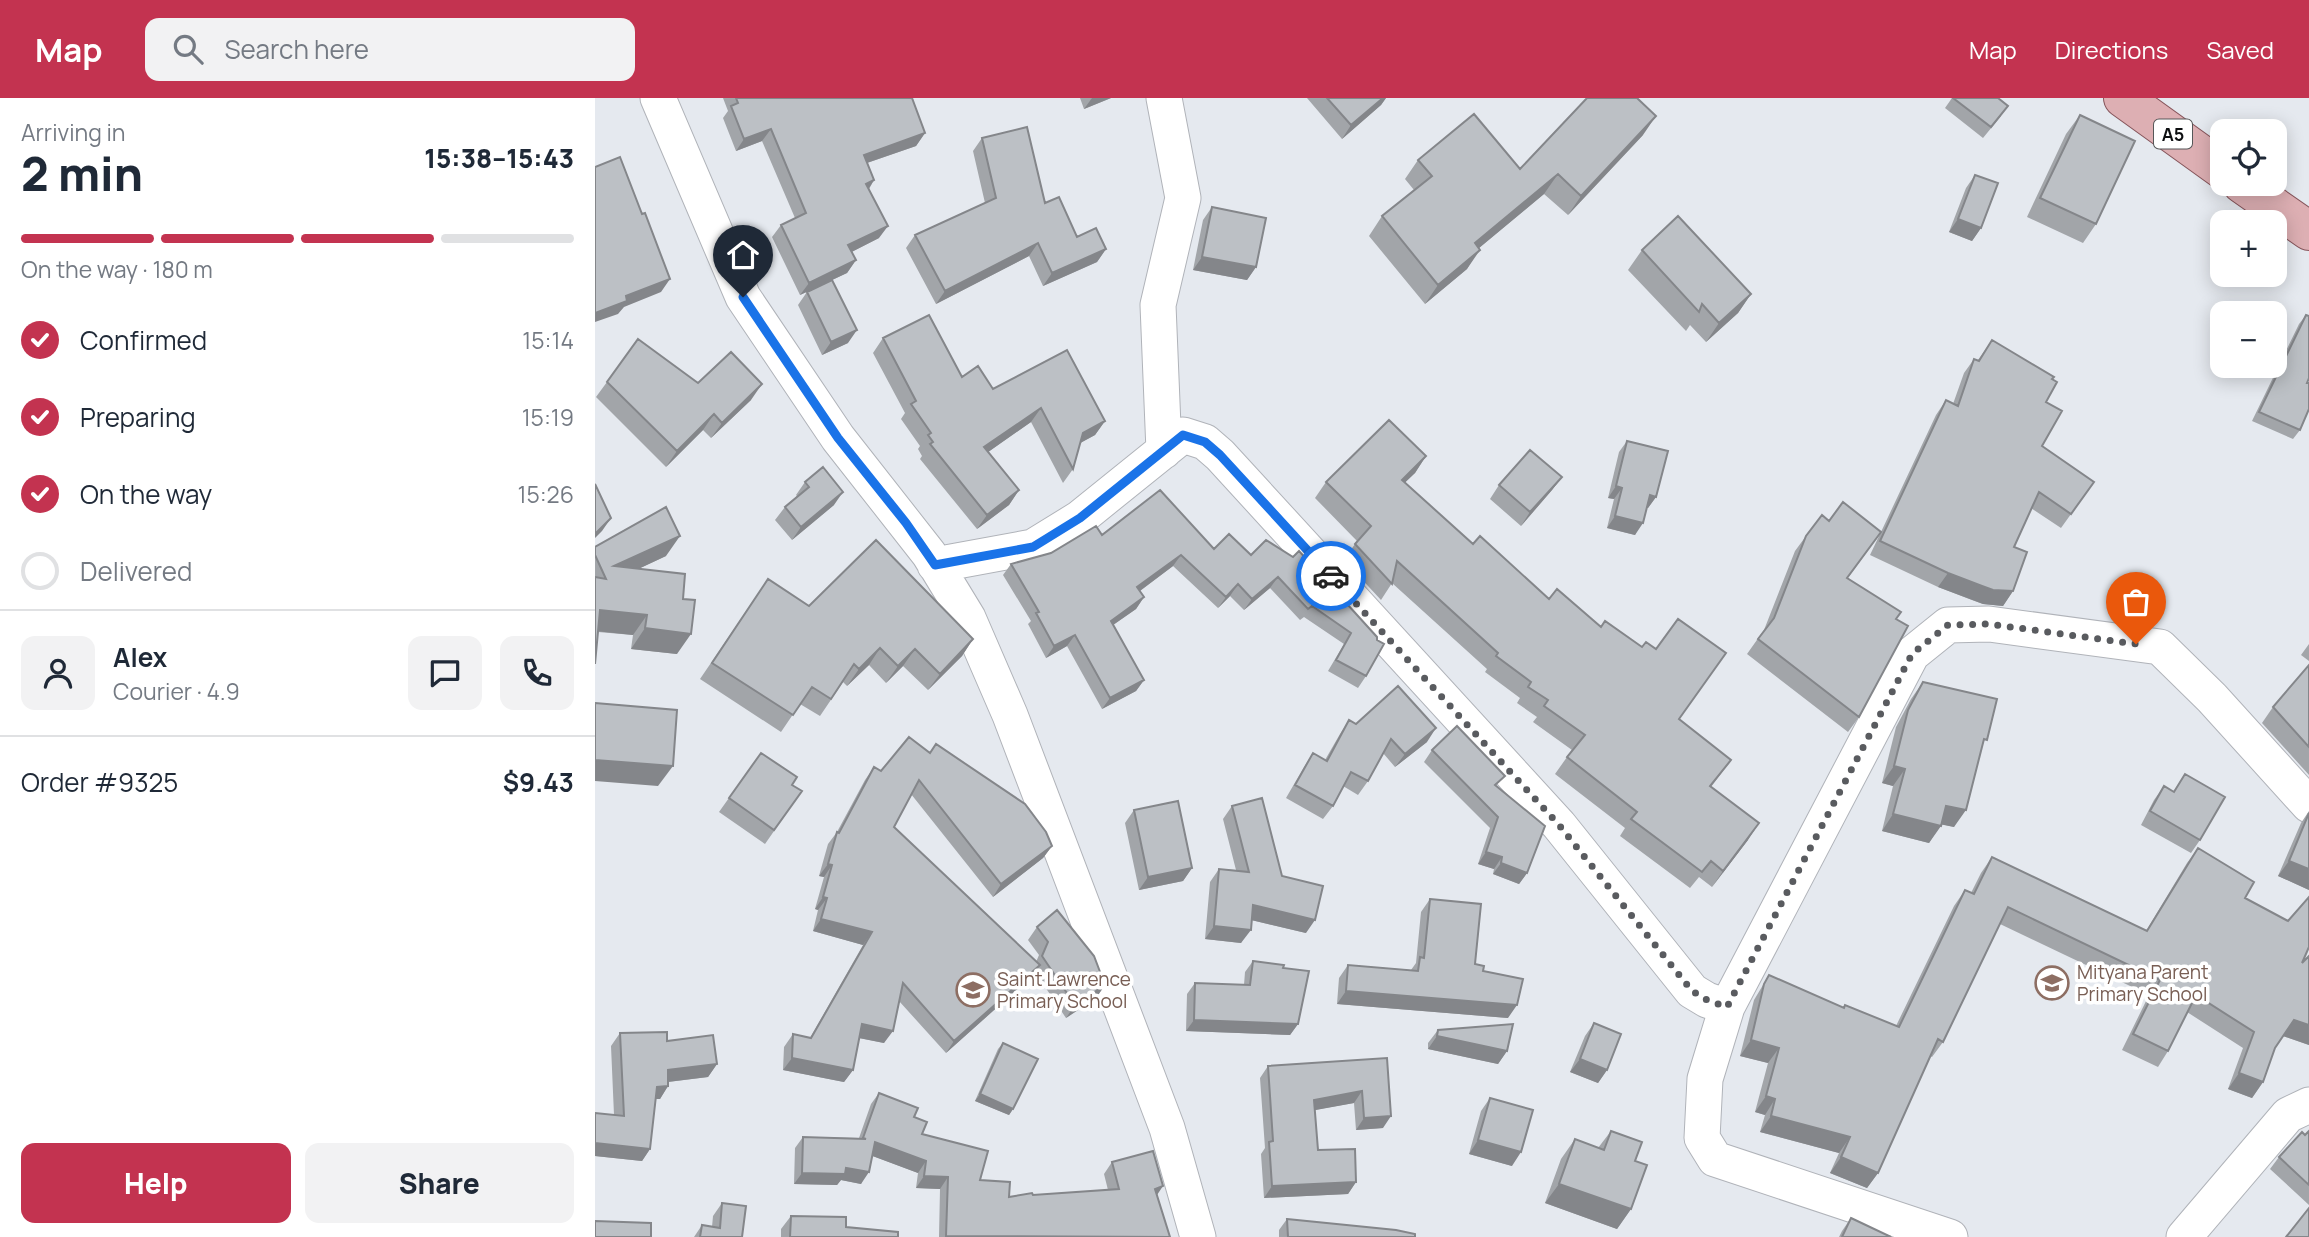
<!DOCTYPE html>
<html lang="en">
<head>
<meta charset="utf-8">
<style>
  body { margin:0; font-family:Manrope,sans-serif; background:#f2f2f3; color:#1f2937; height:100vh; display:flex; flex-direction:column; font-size:26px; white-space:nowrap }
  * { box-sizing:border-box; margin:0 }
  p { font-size:23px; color:#747a83 }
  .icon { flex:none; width:38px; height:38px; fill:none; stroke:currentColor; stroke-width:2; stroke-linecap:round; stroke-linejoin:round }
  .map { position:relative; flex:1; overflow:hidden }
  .side { display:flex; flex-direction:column; background:#fff; width:595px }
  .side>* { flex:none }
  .buttons { position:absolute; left:1615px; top:21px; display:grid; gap:14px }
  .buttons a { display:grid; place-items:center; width:77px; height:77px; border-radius:14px; background:#fff; box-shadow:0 4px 18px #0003; font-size:35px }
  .pin { position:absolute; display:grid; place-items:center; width:60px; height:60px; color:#fff; margin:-72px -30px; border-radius:50% 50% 50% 0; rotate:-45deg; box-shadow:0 0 7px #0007 }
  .pin .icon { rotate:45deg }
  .courier { position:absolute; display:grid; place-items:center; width:70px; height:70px; margin:-35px; border:5px solid #1a73e8; border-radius:50%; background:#fff; color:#222; box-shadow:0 2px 9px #0007 }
  .summary em { font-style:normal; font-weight:800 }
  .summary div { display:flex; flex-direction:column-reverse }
  .summary { display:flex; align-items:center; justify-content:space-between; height:119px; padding:0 21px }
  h1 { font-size:46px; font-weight:800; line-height:52px }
  .bar { display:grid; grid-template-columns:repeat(4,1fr); gap:10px 7px; align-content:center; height:84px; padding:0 21px }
  .bar i { height:9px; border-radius:5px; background:#e0e1e3 }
  .bar .current { background:#c33350 }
  .bar p { grid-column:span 4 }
  .line { display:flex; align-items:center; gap:18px; padding:0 21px; border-top:2px solid #e0e1e3 }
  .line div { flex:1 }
  .round { display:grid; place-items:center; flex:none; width:74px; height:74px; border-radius:14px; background:#f2f2f3 }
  ol { padding:0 21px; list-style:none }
  li { display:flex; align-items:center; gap:21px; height:77px }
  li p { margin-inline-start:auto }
  li .icon { padding:7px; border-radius:50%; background:#c33350; color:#fff; stroke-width:4 }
  li:last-child { color:#747a83 }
  li i { width:38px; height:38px; border:4px solid #e0e1e3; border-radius:50% }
  .button { display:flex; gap:14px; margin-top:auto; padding:14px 21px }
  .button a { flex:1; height:80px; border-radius:14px; background:#c33350; color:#fff; font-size:28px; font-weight:800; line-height:80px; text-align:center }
  .button a+a { background:#f2f2f3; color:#1f2937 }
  header { display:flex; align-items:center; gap:42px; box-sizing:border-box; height:98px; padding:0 35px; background:#c33350; color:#fff }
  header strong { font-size:33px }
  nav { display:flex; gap:38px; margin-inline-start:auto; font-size:24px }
  .search { width:490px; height:63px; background:#f2f2f3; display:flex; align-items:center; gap:18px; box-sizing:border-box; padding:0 24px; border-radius:14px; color:#747a83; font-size:26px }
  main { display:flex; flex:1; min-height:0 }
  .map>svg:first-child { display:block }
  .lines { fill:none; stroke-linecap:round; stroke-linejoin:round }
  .street-casing { stroke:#b0b3b9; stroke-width:37 }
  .primary-casing { stroke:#85545a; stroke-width:40 }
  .street { stroke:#fff; stroke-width:35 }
  .primary { stroke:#ddafb3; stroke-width:38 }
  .wall { fill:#a2a5a9 }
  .shaded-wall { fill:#84868a }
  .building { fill:#bcc0c5; stroke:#84868a; stroke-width:2 }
  .done { stroke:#595b5f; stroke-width:7; stroke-dasharray:0 12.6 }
  .route { stroke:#1a73e8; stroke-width:9 }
  .labels { text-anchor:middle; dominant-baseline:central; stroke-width:7; stroke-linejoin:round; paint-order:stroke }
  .shield { fill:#fff; stroke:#565758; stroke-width:2 }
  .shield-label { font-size:18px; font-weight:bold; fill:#0d0f11 }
  .education-label { font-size:19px; fill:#785e54; stroke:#fff; text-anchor:start }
</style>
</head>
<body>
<header>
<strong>Map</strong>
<div class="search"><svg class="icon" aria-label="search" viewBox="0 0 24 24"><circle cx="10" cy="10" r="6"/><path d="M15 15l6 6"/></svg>Search here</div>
<nav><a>Map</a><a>Directions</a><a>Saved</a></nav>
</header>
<main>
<section class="side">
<div class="summary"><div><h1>2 min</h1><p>Arriving in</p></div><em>15:38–15:43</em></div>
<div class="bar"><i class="current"></i><i class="current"></i><i class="current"></i><i></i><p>On the way · 180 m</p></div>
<ol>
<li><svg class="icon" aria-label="check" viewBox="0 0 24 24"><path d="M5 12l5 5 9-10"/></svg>Confirmed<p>15:14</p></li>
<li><svg class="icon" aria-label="check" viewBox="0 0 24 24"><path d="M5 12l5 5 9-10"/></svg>Preparing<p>15:19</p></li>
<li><svg class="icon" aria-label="check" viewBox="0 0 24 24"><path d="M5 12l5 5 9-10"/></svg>On the way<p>15:26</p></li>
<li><i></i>Delivered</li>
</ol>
<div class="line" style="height:126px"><a class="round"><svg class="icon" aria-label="person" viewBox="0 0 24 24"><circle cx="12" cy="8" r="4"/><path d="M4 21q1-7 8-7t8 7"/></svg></a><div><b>Alex</b><p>Courier · 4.9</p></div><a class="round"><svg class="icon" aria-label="chat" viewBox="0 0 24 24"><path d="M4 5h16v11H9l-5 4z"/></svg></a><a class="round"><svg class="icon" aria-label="phone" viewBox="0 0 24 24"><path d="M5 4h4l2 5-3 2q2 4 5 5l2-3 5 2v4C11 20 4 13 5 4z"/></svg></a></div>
<div class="line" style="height:91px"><div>Order #9325</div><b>$9.43</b></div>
<div class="button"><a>Help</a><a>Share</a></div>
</section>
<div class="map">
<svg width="1714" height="1139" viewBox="0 0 1714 1139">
  <rect width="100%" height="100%" fill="#e5e9ef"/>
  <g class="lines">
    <defs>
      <path id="street" d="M63 0 148 199 243 340 334 456 373 520 415 617 572 1030 603 1139
        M569 0 588 100 563 207 569 353
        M340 467 438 449 485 420 588 337 610 344 625 357 964 727 1097 893 1112 902 1132 909
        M1355 1139 1120 1061 1107 1040 1110 981 1132 909 1317 556 1353 527 1394 526 1565 549 1617 600 1714 707
        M1589 1139 1693 1017 1714 1007"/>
      <path id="primary" d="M1528 0 1628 72
        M1647 86 1714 133"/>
    </defs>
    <!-- street casing -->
    <use href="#street" class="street-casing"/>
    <!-- primary casing -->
    <use href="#primary" class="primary-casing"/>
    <!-- street -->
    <use href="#street" class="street"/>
    <!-- primary -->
    <use href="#primary" class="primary"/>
  </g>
  <!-- wall -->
  <path class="wall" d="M128 0H317L330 35 321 48 272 65 279 82 274 91 284 140 256 154 261 162 252 175 205 197 177 139 186 127 200 120 167 43 141 53 128 20 133 13Z
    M485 0H516L489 11Z
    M712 0H791L786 7 747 41Z
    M1357 0H1403L1406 18 1388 40 1350 10Z
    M1485 17 1501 126 1488 145 1432 119 1471 36Z
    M1048 37 973 117 949 96 884 150 872 171 830 206 774 138 787 118 819 92 810 81 823 62 925 71Z
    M387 40 482 139 511 151 502 164 448 188 434 158 341 206 311 150 320 137 390 105 378 53Z
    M1380 77 1386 130 1377 143 1354 134 1371 90Z
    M617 109 661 169 652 182 598 172 608 122Z
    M1628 132V164L1615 158Z
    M1047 152 1156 196 1143 215 1111 244 1095 227 1091 233 1033 172Z
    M212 194 253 245 227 257 203 207Z
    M1711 217 1712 285 1705 332 1698 341 1657 323 1704 226Z
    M288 240 367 279 398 291 510 323 500 337 485 345 478 371 468 385 436 324 393 354 424 392 414 407 382 431 325 361 327 358 323 351 325 348 306 321 310 315 278 255Z
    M1397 242 1457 281 1451 304 1447 348 1499 384 1466 430 1436 410 1419 449 1418 493 1408 508 1388 506 1377 502 1343 489 1275 457 1285 436 1252 481 1264 619 1253 634 1152 556 1169 532 1200 453 1211 438 1234 423 1286 434 1341 317 1351 302 1358 306 1369 275 1379 261 1383 262Z
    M12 284 103 285 156 302 116 340 108 332 71 369 1 299Z
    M1032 343 1061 399 1053 410H1052L1040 437 1012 430 1019 401 1013 400 1024 354Z
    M831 358 820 375 809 385 878 446 1084 621 1136 662 1116 689 1153 742 1117 789 1104 779 1095 790 1025 738 1030 730 960 676 977 652 938 624 942 619 922 605 925 600 890 574 892 571 797 485 786 502 749 462 762 443 720 400 731 384Z
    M967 379 957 392 926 428 895 401 904 387Z
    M210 384 239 407 197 442 180 422 190 409 202 398 201 397Z
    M507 437 656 457 782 539 771 578 763 590 733 573 749 546 709 519 705 522 675 490 649 512 635 498 623 510 578 468 545 493 549 499 541 511 518 527 549 582 541 593 507 611 472 548 451 560 433 526 436 523 408 477 416 466 456 455Z
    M0 449 71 458 43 471 82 556 36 551 38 537 3 534 0 566Z
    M173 481 214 508 378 541 367 558 333 592 308 568 291 585 274 567 252 588 248 584 225 618 205 606 186 634 105 581Z
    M1714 546V563L1706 557Z
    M1714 567V677L1667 625 1678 609Z
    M1328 584 1387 649 1359 729 1346 726 1334 745 1287 733 1298 688 1287 685 1301 629 1316 601Z
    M754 622 761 626 832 644 800 669 788 655 773 683 763 697 748 688 738 708 728 721 691 700 709 669 718 655 730 662 745 636Z
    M314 639 457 748 448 760 398 799 316 696 299 729 441 864 444 857 433 842 442 829 510 887 501 900 471 920 440 874 436 879 351 955 304 903 289 945 264 940 258 972 249 984 188 972 189 949 198 936 215 940 268 847 218 833 223 812 220 811 229 779 224 778 233 746 242 734 270 682 279 669 286 673Z
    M837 652 902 689 932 775 924 786 898 776 899 771 883 766 895 730 829 664Z
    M166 655 197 687 207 693 170 746 124 714Z
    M1590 676 1605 742 1596 755 1546 727 1559 702 1569 688 1578 694Z
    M637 708 687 778 711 835 656 822 646 845 610 841 615 784 624 771 641 772 628 721Z
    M539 712 597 770 588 783 544 792 530 725Z
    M1714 713V792L1683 778 1706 725Z
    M1603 750 1650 800 1707 865 1714 858V947L1688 938 1680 950 1668 984 1657 1000 1633 991 1648 950 1592 914 1573 953 1563 969 1527 952 1554 897 1405 826 1348 944 1337 959 1335 958 1283 1075 1272 1090 1235 1075 1244 1055 1165 1034 1170 1017 1160 1014 1173 965 1145 958 1159 902 1174 877 1248 910 1250 907 1301 928 1359 808 1370 792 1376 795 1386 775 1397 759 1551 833 1592 765Z
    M835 801 880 866 913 920 742 906 744 880 753 867 816 872 821 865 826 814Z
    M658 863 688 870 703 926 695 937 591 933 592 896 600 885 649 887 650 874Z
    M999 925 1012 972 1003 985 975 974 990 938Z
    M843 932 912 953 903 966 833 951V945Z
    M25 935 72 943 122 966 113 979 73 984V988L65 1001H61L55 1051 47 1063 0 1058V1015L19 1017 16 948Z
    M408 945 418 1011 414 1017 380 1003 403 951Z
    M792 960 788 1030 761 1032 759 1005 719 1012 723 1052 761 1084 753 1096 669 1100 666 1056 670 1050 665 980 673 968Z
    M284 995 319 1019 327 1036 385 1082 414 1099 513 1092 509 1076 517 1064 562 1097 575 1139H344L345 1091 321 1090 323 1075 278 1058 266 1086 246 1082 242 1087 199 1086 200 1050 208 1039 264 1040 276 1006Z
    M895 1000 917 1068 874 1056 886 1013Z
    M1016 1033 1040 1063 1036 1111 1022 1131 950 1105 966 1061 980 1041 1003 1050Z
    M1714 1033V1107L1675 1071 1684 1059Z
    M127 1105 147 1139H99L107 1127 117 1129 118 1118Z
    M196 1118 251 1129 303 1139H186V1131Z
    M1256 1120 1296 1139H1244L1247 1133Z
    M692 1121 820 1139H684V1132Z"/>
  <!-- shaded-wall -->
  <path class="shaded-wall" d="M497 0H516L489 11Z
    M788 0H791L786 7 747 41 756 27Z
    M1061 18 1048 37 973 117 986 98Z
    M176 31 167 43 141 53 149 41Z
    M330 35 321 48 260 69 269 57Z
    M963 76 949 96 866 165 880 145Z
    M279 82 271 95V86Z
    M1363 121 1386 130 1377 143 1354 134Z
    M293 128 284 140 245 160 253 147Z
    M443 145 434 158 341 206 350 193Z
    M511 151 502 164 448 188 457 175Z
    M885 152 872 171 830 206 843 187Z
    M607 159 661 169 652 182 598 172Z
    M261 162 252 175 205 197 214 185Z
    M75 181 66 194 29 209 23 216 0 224V215L31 198Z
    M1156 196 1143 215 1111 244 1124 225Z
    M262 232 253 245 227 257 236 244Z
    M167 286 156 302 116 340 127 325Z
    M446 310 436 324 379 364 389 349Z
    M119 316 108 332 71 369 82 353Z
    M510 323 500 337 478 349 488 335Z
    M831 358 820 375 795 399 807 382Z
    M967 379 957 392 926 428 935 414Z
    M1021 388 1027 390 1019 401 1013 400Z
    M424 392 414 407 382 431 392 417Z
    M248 394 239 407 197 442 206 429Z
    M1055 397 1061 399 1053 410 1047 409Z
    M1020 418 1048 425 1040 437 1012 430Z
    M16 420 7 433 0 440V436Z
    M85 438 71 458 7 488 19 468Z
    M586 457 578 468 534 501 542 489Z
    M1353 475 1418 493 1408 508 1388 506 1343 489Z
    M683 479 675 490 649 512 657 501Z
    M643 486 635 498 623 510 631 499Z
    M549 499 541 511 508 534 516 523Z
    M5 512 52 517 38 537 0 533Z
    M50 530 96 536 82 556 36 551Z
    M480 537 472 548 451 560 459 548Z
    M378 541 367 558 333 592 345 576Z
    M285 550 274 567 252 588 264 571Z
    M320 551 308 568 291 585 303 568Z
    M549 582 541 593 507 611 515 600Z
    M841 630 832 644 800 669 810 656Z
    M0 662 78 668 63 688 0 683Z
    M1299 668 1310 671 1298 688 1287 685Z
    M1351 708 1371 712 1359 729 1339 725Z
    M1298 716 1346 728 1334 745 1287 733Z
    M1164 725 1153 742 1117 789 1128 773Z
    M457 748 448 760 398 799 406 786Z
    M891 754 907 759 899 771 883 766Z
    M1694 763 1714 771V792L1683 778Z
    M906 765 932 775 924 786 898 776Z
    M233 766 237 767 229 779 224 778Z
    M597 770 588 783 544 792 553 779Z
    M228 799 232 800 223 812 220 811Z
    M658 807 720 822 711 835 648 820Z
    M226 821 277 834 268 847 218 833Z
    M619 828 656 832 646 845 610 841Z
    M445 867 436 879 351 955 359 943Z
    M510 887 501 900 471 920 480 907Z
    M751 893 922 907 913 920 742 906Z
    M599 922 703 926 695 937 591 933Z
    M1699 922 1714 927V947L1688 938Z
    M267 926 298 933 289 945 259 939Z
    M842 938 912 953 903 966 833 951Z
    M1156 942 1184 950 1173 965 1145 958Z
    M197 960 258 972 249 984 188 972Z
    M985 961 1012 972 1003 985 975 974Z
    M122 966 113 979 64 985 73 972Z
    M1644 975 1668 984 1657 1000 1633 991Z
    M73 988 65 1001H54L62 989Z
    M767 993 759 1005 710 1014 719 1002Z
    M385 996 418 1011 414 1017 380 1003Z
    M1171 998 1180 1001 1170 1017 1160 1014Z
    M796 1018 788 1030 761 1032 769 1020Z
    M1176 1018 1255 1039 1244 1055 1165 1034Z
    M883 1042 926 1054 917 1068 874 1056Z
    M280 1044 331 1063 323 1075 272 1056Z
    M0 1045 55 1051 47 1063 0 1058Z
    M1246 1059 1283 1075 1272 1090 1235 1075Z
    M251 1070 274 1074 266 1086 246 1082 242 1087 199 1086 207 1075Z
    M329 1078 353 1079 345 1091 321 1090Z
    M761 1084 753 1096 669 1100 677 1088Z
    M964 1086 1036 1111 1022 1131 950 1105Z
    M568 1088 560 1100V1091Z"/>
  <!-- building -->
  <path class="building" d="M141 0H317L330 35 269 57 279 82 271 86 293 128 253 147 261 162 214 185 186 127 211 115 176 31 149 41 136 8 143 5Z
    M732 0H788L756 27Z
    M992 0H1042L1061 18 986 98 963 76 880 145 885 152 843 187 787 118 837 78 823 62 879 16 925 71Z
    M1358 0H1403L1413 8 1396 29Z
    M1485 17 1540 43 1501 126 1445 100Z
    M432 29 450 105 464 99 482 139 501 130 511 151 457 175 443 145 350 193 320 137 401 100 387 40Z
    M25 59 47 116 50 115 75 181 31 198 32 203 0 215V69Z
    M1380 77 1403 85 1386 130 1363 121Z
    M617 109 671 120 661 169 607 159Z
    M1083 118 1156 196 1124 225 1107 206 1104 214 1047 152Z
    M1628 134V155L1619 152Z
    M237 182 262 232 236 244 212 194Z
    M334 217 367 279 383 268 398 291 472 252 510 323 488 335 478 371 446 310 389 349 424 392 392 417 335 346 338 344 333 337 336 335 316 306 321 303 288 240Z
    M1711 217 1714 218V280L1712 285H1714V311L1705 332 1664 314Z
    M43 241 103 285 136 254 167 286 127 325 119 316 82 353 12 284Z
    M1397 242 1459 279 1457 281 1462 284 1451 304 1467 313 1447 348 1499 384 1476 416 1444 394 1419 449 1432 454 1418 493 1398 492 1387 488 1353 475 1285 443 1351 302 1363 308 1379 261 1384 263Z
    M794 322 831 358 807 382 878 446 885 438 954 501 962 491 1006 529 1010 523 1047 549 1051 544 1061 551 1083 521 1131 555 1084 621 1136 662 1115 688 1164 725 1128 773 1116 763 1107 774 1036 721 1042 714 972 659 990 637 949 608 953 602 933 589 936 584 901 558 903 555 802 463 797 486 760 446 776 428 731 384Z
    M1032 343 1073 353 1061 399 1055 397 1048 425 1020 418 1027 390 1021 388Z
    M935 352 967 379 935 414 904 387Z
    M228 369 248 394 206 429 190 409 214 389 210 384Z
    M0 386 16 420 0 436Z
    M565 392 619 451 634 436 656 457 671 442 698 459 704 453 782 539V542L789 546 771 578 741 562 756 535 717 508 713 511 683 479 657 501 643 486 631 499 586 457 542 489 549 499 516 523 549 582 515 600 480 537 459 548 441 515 444 514 416 466 456 455 501 428 507 437Z
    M1248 404 1286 434 1252 480 1306 514 1301 521 1313 528 1264 619 1163 541 1179 520 1211 438 1227 417 1234 423Z
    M71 409 85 438 19 468 90 476 88 501 100 502 96 536 50 530 52 517 5 512 0 566V479L11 481 0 457V449Z
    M281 442 378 541 345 576 320 551 303 568 285 550 264 571 259 566 236 601 217 589 198 617 117 565 173 481 214 508Z
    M1714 567V649L1678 609Z
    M1328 584 1402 601 1392 642 1389 641 1371 712 1351 708 1346 728 1298 716 1310 671 1299 668 1313 612Z
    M803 588 841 630 810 656 796 641 773 683 756 674 738 708 700 687 718 655 732 663 754 622 761 626Z
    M0 605 82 612 78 668 0 662Z
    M862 628 910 678 900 687 950 728 932 775 906 765 907 759 891 754 903 719 837 652Z
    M314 639 335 655 341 646 430 706 451 734 457 748 406 786 324 682 299 729 445 867 359 943 308 885 298 933 267 926 258 972 197 960 198 936 216 940 277 834 226 821 232 800 228 799 237 767 233 766 242 734 244 735 279 669 286 673Z
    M166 655 202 679 197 687 207 693 179 732 134 700Z
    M1590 676 1630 699 1605 742 1555 713 1569 688 1579 694Z
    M667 700 687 778 728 788 720 822 658 807 656 832 619 828 624 771 654 774 637 708Z
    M583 703 597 770 553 779 539 712Z
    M1714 715V771L1694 763Z
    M1603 750 1659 784 1650 800 1693 823 1714 799V849L1707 865 1714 858V927L1699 922 1680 950 1668 984 1644 975 1659 934 1601 897 1573 953 1538 936 1565 882 1413 809 1348 944 1343 941 1283 1075 1246 1059 1255 1039 1176 1018 1180 1001 1171 998 1184 950 1156 942 1169 886 1174 877 1249 910 1250 907 1304 929 1370 792 1379 796 1397 759 1552 833Z
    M835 801 886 806 880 866 889 868 888 873 928 881 922 907 751 893 753 867 823 873 825 859 829 860Z
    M462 812 499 858 510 887 480 907 447 858 453 844 442 829Z
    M658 863 689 867 688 870 714 873 703 926 599 922 600 885 655 887Z
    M999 925 1026 936 1012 972 985 961Z
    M918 926 912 953 842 938 843 932Z
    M72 934V943L118 937 122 966 73 972V988L62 989 55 1051 0 1045V1015L29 1018 25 935Z
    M408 945 443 961 418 1011 385 996Z
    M792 960 796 1018 769 1020 767 993 719 1002 723 1052 760 1051 761 1084 677 1088 674 1044 678 1043 673 968Z
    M284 995 323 1010 319 1019 332 1024 327 1036 393 1053 385 1082 415 1084 414 1099 437 1095 438 1097 524 1091 517 1064 558 1053 568 1088 560 1091 575 1139 351 1138 353 1079 329 1078 331 1063 280 1044 274 1074 251 1070 250 1076 207 1075 208 1039 271 1041 268 1040Z
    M895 1000 938 1012 926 1054 883 1042Z
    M1016 1033 1047 1044 1040 1063 1052 1067 1036 1111 964 1086 980 1041 1009 1052Z
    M1714 1033V1087L1684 1059 1707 1034 1710 1037Z
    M127 1105 151 1108 147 1139H105L107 1127 125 1130Z
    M1714 1110V1139H1691Z
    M196 1118 251 1119V1129L303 1134V1139H195Z
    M1256 1120 1296 1139H1247Z
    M692 1121 801 1132 820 1136V1139H693Z
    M0 1123 56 1125V1139H0Z"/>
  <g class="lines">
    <!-- done -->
    <path class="done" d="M736 478 964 727 1097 893 1112 902 1132 909 1317 556 1353 527 1394 526 1541 546"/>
    <!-- route -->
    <path class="route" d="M148 199 243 340 311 425 340 467 438 449 485 420 588 337 610 344 625 357 736 478"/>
  </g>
  <!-- icons -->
  <defs>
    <symbol id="school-ring" viewBox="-11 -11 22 22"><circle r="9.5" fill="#fff" stroke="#8d6e63" stroke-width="1.5"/><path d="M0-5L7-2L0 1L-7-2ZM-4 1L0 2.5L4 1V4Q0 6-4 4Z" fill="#8d6e63"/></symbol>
  </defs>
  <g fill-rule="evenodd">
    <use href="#school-ring" x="1438" y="866" width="38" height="38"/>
    <use href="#school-ring" x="359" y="873" width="38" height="38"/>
  </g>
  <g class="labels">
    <!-- shield labels -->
    <rect class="shield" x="1559" y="21.5" width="38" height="29" rx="5"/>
    <g class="shield-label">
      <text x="1578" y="36">A5</text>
    </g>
    <!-- education labels -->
    <g class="education-label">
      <text x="1482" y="874">Mityana Parent<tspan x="1482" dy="22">Primary School</tspan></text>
      <text x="402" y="881">Saint Lawrence<tspan x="402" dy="22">Primary School</tspan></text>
    </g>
  </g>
</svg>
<div class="buttons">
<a><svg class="icon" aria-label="locate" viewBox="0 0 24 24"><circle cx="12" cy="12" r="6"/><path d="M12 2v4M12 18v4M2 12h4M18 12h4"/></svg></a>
<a>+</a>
<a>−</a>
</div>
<div class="pin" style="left:1541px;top:546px;background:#ea580c"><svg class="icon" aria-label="bag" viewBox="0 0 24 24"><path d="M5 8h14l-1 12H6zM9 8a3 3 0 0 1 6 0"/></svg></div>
<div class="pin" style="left:148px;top:199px;background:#1f2937"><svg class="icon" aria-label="home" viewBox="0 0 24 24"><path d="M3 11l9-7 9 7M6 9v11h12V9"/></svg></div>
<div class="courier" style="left:736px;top:478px"><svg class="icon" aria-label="car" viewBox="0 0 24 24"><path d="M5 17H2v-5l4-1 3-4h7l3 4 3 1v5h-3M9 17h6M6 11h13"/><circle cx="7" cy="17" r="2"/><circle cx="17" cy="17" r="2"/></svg></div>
</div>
</main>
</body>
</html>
